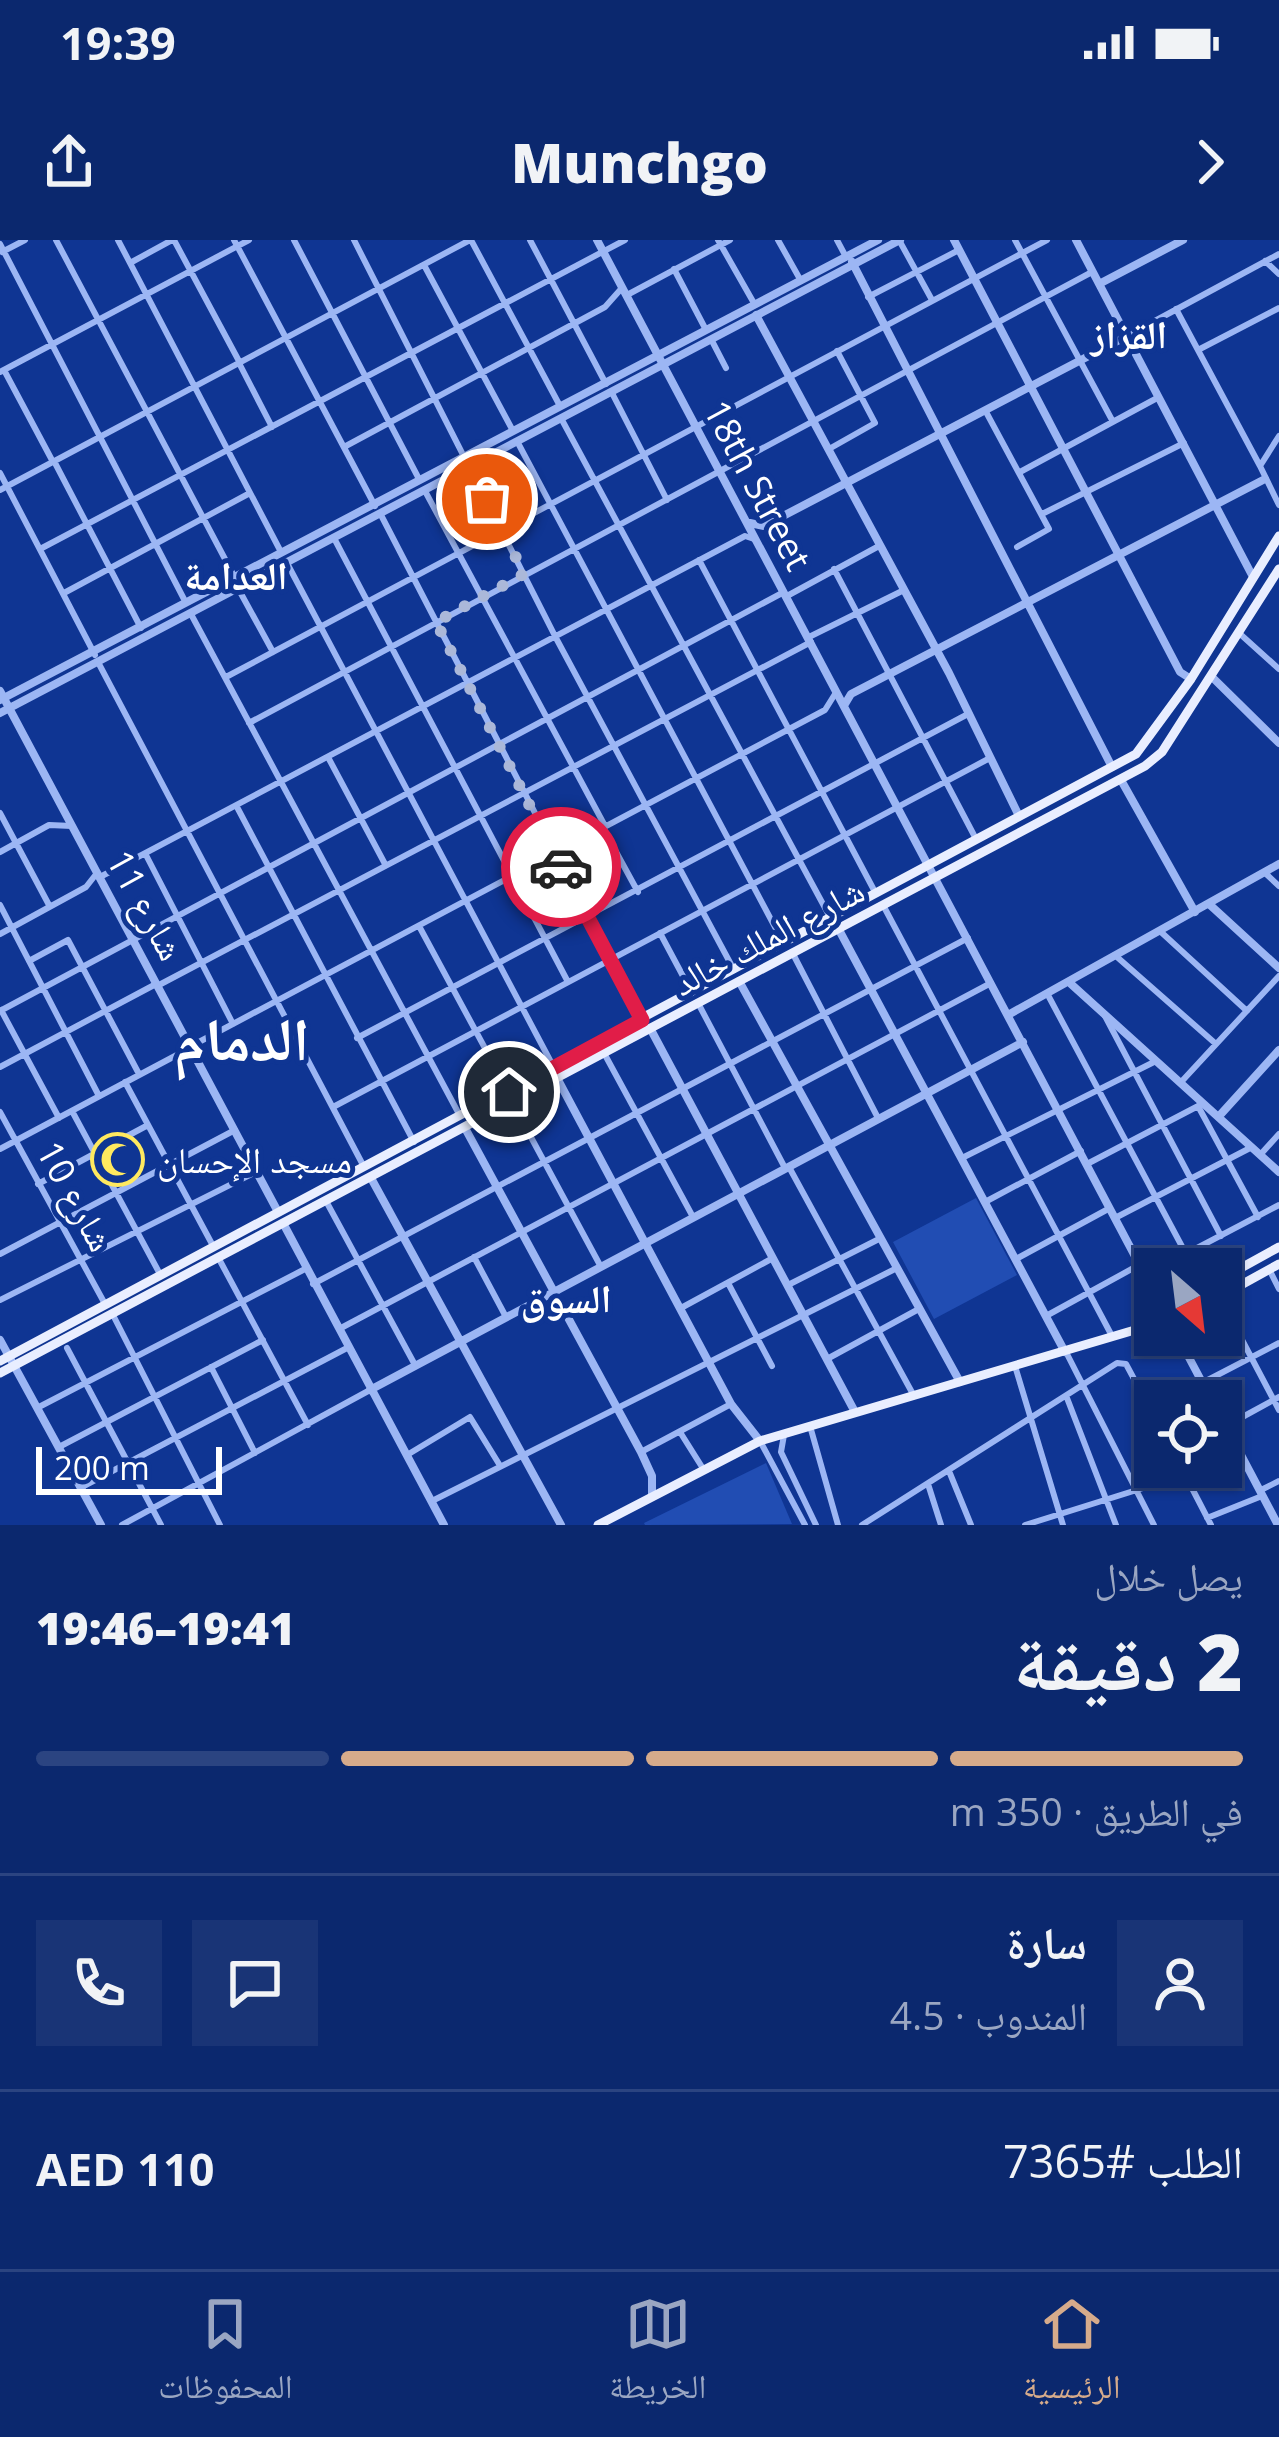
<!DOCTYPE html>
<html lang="ar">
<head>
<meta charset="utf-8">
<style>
  body { margin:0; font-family:"Open Sans","Noto Naskh Arabic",sans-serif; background:#193476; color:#f1f3f6; direction:rtl; height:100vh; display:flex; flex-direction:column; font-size:45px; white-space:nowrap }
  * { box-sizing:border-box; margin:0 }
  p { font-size:39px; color:#9aa6c2 }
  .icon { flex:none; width:66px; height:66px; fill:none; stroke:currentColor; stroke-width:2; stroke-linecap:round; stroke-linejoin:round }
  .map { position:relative; height:1285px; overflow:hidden; direction:ltr }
  .drawer { display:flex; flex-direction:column; background:#0b286e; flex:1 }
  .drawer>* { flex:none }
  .needle { width:78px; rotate:152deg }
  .tools { position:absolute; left:1134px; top:1008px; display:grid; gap:24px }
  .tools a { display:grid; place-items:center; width:108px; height:108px; border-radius:0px; background:#0b286e; box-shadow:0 3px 9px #0004,0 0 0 3px #2b4481; font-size:60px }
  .scale { position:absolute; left:36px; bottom:30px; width:186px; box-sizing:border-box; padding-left:12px; border:6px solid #fff; border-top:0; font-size:33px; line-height:42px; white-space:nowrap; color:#fff; -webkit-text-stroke:9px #0f3593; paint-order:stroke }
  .pin { position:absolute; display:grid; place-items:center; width:102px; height:102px; color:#fff; margin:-51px; border:6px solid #fff; border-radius:50%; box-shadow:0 3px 12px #0007 }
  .courier { position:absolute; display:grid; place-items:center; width:120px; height:120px; margin:-60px; border:9px solid #e11d48; border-radius:50%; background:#fff; color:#222; box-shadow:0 3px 15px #0007 }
  .headline em { font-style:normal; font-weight:800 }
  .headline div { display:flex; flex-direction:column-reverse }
  .headline { display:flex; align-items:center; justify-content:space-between; height:204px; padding:0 36px }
  h1 { font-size:78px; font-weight:800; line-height:90px }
  .bar { display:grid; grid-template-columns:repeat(4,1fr); gap:18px 12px; align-content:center; height:144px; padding:0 36px }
  .bar i { height:15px; border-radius:9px; background:#2b4481 }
  .bar .current { background:#d6ab8b }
  .bar p { grid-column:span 4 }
  .line { display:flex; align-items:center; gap:30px; padding:0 36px; border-top:3px solid #2b4481 }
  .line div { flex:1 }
  .round { display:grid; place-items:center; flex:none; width:126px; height:126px; border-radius:0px; background:#193476 }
  .status { display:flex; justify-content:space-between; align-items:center; height:84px; padding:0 60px; background:#0b286e; direction:ltr }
  .status svg { height:33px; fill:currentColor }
  header { display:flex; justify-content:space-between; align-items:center; height:156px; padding:0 36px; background:#0b286e; font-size:54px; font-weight:800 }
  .tab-bar { display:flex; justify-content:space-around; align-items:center; height:168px; border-top:3px solid #2b4481; background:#0b286e; font-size:33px; color:#9aa6c2 }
  .tab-bar a { display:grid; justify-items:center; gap:6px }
  .tab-bar .current { color:#d6ab8b }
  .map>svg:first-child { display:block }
  .green { fill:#214db3 }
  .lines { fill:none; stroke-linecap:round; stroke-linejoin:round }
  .minor { stroke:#9cb6f4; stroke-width:6 }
  .tertiary { stroke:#9cb6f4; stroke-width:8 }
  .primary { stroke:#e9eeff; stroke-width:9 }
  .done { stroke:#abb8d9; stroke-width:12; stroke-dasharray:0 21.6 }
  .route { stroke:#e11d48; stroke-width:15 }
  .labels { text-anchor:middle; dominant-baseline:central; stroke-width:10; stroke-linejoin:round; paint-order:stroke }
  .street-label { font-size:36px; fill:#fff; stroke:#0f3593 }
  .poi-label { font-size:36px; fill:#fff; stroke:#0f3593; text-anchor:start }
  .neighbourhood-label { font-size:39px; font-weight:bold; fill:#fff; stroke:#0f3593 }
  .town-label { font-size:60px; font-weight:bold; fill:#fff; stroke:#0f3593 }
</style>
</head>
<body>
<div class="status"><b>19:39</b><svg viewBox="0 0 49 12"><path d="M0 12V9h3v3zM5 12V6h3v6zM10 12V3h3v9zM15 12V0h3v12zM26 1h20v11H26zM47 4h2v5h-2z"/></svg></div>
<header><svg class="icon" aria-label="forward" viewBox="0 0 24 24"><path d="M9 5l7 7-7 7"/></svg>Munchgo<svg class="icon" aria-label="share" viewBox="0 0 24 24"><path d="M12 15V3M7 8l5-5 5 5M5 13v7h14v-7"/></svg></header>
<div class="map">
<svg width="1279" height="1285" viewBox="0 0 1279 1285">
  <rect width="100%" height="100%" fill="#0f3593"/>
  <!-- green -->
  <path class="green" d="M976 958 1017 1035 934 1079 893 1002Z
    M766 1223 792 1284 645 1285 644 1283Z"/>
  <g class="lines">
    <!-- minor -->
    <path class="minor" d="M56 0 234 336
      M118 0 281 312
      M174 0 240 123
      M234 0 375 266
      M294 0 419 239
      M354 0 556 398 734 730
      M471 0 560 166
      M530 0 606 144
      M718 0 755 65
      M778 0 801 41
      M837 0 846 17
      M899 0 932 60
      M1015 0 1112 180
      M0 4 186 363
      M2 12 25 0
      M1265 21 1279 34
      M130 23 172 0
      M424 25 513 191
      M674 29 706 90
      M627 55 730 0
      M868 57 959 10
      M1176 69 1260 226
      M1127 96 1279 14
      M711 99 726 128
      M1198 110 1279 68
      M239 123 272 187
      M4 130 53 222
      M0 132 249 0
      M612 153 667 260
      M985 170 1049 289 1017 307
      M562 180 831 679 817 695
      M1279 196 1260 226 1279 265
      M518 203 784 704
      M344 207 605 67 621 49
      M829 209 875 183 837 111
      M54 221 141 388
      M1020 232 1159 157
      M0 233 95 415
      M0 250 470 0
      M425 251 605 586
      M1042 274 1184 203
      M381 275 642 780
      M335 300 568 742
      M42 308 625 0
      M699 320 875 652
      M288 325 552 824
      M834 329 976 599
      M239 350 273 412
      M64 353 250 253
      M787 356 879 306
      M192 376 459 874
      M1239 393 1279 429
      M809 397 902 351
      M99 424 363 925
      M226 437 1047 0
      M249 483 1092 32
      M329 519 385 624
      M237 567 414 902
      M0 573 49 665
      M603 588 638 652
      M0 612 49 585 72 586
      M146 615 233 784
      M1264 632 1279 646
      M100 637 745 296 754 299
      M0 665 99 856
      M883 665 1112 1096
      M419 686 507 849
      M1161 692 1247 771
      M660 693 692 753
      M0 694 86 647 97 633
      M792 712 878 878
      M1117 717 1216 804
      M29 721 68 700 139 834
      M159 745 811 402
      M1049 757 1194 1029
      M698 763 785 928
      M1 770 59 878
      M0 771 784 352
      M1105 776 1221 996
      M357 798 968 474
      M604 813 693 977
      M194 815 197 803 825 470 835 454
      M0 827 156 744
      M1183 840 1279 736
      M125 842 212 1004
      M512 862 601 1027
      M335 866 990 518
      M1198 866 1258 977
      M72 871 161 1036
      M0 872 105 1064
      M0 909 190 808
      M1260 915 1279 894
      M962 918 1156 821
      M1087 924 1202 864
      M789 927 914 1156
      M38 944 148 885
      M326 961 415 1125
      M985 962 1081 911
      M1115 978 1252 907
      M0 1014 235 890
      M474 1017 506 1077
      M219 1019 308 1185
      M1016 1019 1110 968
      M1157 1029 1279 965
      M1270 1031 1279 1049
      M728 1043 772 1126
      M313 1044 968 698
      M788 1045 879 999
      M0 1060 256 932
      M1221 1060 1279 1170
      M681 1068 773 1018
      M113 1075 220 1285
      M1046 1076 1139 1025
      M341 1088 991 743
      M67 1108 161 1285
      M1066 1112 1154 1285
      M827 1119 917 1070
      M1015 1126 1063 1285
      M211 1127 255 1213
      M1202 1143 1279 1103
      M1067 1158 1116 1285
      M37 1168 305 1029
      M810 1186 838 1285
      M1226 1186 1279 1157
      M680 1192 702 1227
      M784 1195 781 1212 816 1285
      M760 1201 805 1285
      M59 1207 263 1100
      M641 1212 731 1164
      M407 1215 470 1177 499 1224
      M1221 1223 1242 1216
      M1181 1227 1211 1285
      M949 1231 971 1285
      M928 1244 941 1285
      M80 1248 347 1108
      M1261 1250 1279 1241
      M432 1261 895 1029
      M1207 1278 1262 1256
      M122 1285 370 1150
      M862 1285 1117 1123 1126 1124 1155 1178
      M1025 1285 1210 1227"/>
    <!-- tertiary -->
    <path class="tertiary" d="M597 0 1155 1054
      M954 0 1180 432 1191 439
      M1076 0 1253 337
      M852 22 1112 527
      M1099 44 1183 0
      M756 75 949 433 1019 576
      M750 283 764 286 1127 96
      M1211 436 1279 503
      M0 451 277 970
      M0 460 878 0
      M845 464 851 454 1265 239
      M0 473 900 0
      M1121 540 1195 672
      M1209 664 1279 728
      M838 688 1065 1112
      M739 741 960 1142
      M1071 744 1279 932
      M1008 775 1279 624
      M650 788 855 1172
      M557 838 731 1164 760 1201
      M1221 874 1279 810
      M465 888 641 1212 652 1236V1256
      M371 938 561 1285
      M283 983 444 1285
      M1177 1095 1212 1161
      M0 1100 101 1285
      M370 1150 1023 802
      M1221 1177 1278 1285"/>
    <!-- primary -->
    <path class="primary" d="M1221 1039 1279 1007
      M1221 1056 1279 1024
      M0 1121 1136 514 1191 439 1279 296
      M0 1133 1145 526 1162 512 1279 329
      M598 1285 760 1201 1155 1084"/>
  </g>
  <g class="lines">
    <!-- done -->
    <path class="done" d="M487 259 524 334 436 382 561 627"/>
    <!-- route -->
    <path class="route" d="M509 852 642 780 561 627"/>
  </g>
  <!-- icons -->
  <defs>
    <symbol id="mosque-ring" viewBox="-11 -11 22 22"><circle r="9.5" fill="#0f3593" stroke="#ffe95f" stroke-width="1.5"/><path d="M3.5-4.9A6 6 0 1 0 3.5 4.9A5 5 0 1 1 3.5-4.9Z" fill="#ffe95f"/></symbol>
  </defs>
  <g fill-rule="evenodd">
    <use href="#mosque-ring" x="88" y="890" width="59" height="59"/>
  </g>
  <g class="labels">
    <!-- street labels -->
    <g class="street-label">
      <text transform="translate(758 245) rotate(62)">18th Street</text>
      <text transform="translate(146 665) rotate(61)">شارع 11</text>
      <text transform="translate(768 696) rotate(-28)">شارع الملك خالد</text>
      <text transform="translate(76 956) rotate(61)">شارع 10</text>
    </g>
    <!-- poi labels -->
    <g class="poi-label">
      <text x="157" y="919">مسجد الإحسان</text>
    </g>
    <!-- neighbourhood labels -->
    <g class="neighbourhood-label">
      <text x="1129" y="93">القزاز</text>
      <text x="236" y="334">العدامة</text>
      <text x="566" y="1057">السوق</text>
    </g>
    <!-- town labels -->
    <g class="town-label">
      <text x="242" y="798">الدمام</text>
    </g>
  </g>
</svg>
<div class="tools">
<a><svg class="needle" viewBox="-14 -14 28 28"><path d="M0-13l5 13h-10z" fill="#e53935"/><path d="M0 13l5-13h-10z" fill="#9aa6c2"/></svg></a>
<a><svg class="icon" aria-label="locate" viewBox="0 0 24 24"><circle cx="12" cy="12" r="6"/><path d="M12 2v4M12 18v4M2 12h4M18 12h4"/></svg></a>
</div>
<div class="scale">200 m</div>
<div class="pin" style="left:487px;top:259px;background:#ea580c"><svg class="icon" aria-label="bag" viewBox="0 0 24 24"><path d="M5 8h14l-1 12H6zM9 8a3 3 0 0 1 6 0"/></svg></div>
<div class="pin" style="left:509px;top:852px;background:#1f2937"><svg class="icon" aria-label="home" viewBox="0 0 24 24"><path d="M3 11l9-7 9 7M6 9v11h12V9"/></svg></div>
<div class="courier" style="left:561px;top:627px"><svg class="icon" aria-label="car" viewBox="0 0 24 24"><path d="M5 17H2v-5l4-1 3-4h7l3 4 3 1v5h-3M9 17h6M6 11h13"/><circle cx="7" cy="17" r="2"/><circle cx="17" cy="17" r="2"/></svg></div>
</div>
<section class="drawer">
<div class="headline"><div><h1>2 دقيقة</h1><p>يصل خلال</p></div><em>19:41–19:46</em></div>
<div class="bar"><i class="current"></i><i class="current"></i><i class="current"></i><i></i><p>في الطريق · 350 m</p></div>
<div class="line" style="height:216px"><a class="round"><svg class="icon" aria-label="person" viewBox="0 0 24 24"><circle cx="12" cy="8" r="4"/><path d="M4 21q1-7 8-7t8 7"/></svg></a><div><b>سارة</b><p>المندوب · 4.5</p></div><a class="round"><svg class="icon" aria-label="chat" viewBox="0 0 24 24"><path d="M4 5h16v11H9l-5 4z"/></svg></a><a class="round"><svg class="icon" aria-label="phone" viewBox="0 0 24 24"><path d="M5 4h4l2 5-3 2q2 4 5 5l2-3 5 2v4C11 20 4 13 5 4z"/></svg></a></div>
<div class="line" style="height:156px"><div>الطلب #7365</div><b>AED 110</b></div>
</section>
<nav class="tab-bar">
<a class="current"><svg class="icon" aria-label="home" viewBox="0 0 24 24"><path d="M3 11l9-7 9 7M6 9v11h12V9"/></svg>الرئيسية</a>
<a><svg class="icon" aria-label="map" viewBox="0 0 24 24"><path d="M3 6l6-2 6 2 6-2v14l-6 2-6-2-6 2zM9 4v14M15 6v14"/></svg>الخريطة</a>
<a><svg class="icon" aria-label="saved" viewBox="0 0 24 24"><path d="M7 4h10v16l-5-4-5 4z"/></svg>المحفوظات</a>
</nav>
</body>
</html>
